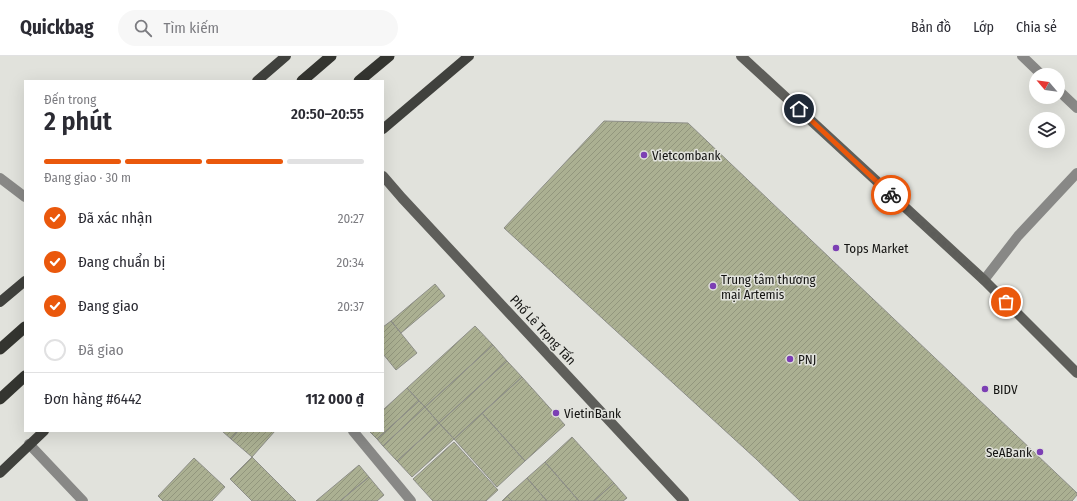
<!DOCTYPE html>
<html lang="vi">
<head>
<meta charset="utf-8">
<style>
  body { margin:0; font-family:"Fira Sans Condensed",sans-serif; background:#f7f7f7; color:#2b2b33; height:100vh; display:flex; flex-direction:column; font-size:15px; white-space:nowrap }
  * { box-sizing:border-box; margin:0 }
  p { font-size:13px; color:#7c7c81 }
  .icon { flex:none; width:22px; height:22px; fill:none; stroke:currentColor; stroke-width:2; stroke-linecap:round; stroke-linejoin:round }
  .map { position:relative; flex:1; overflow:hidden }
  .side { position:absolute; left:24px; top:24px; width:360px; height:352px; display:flex; flex-direction:column; background:#fff; border-radius:0px; box-shadow:0 4px 16px #0002 }
  .side>* { flex:none }
  .needle { width:26px; rotate:299deg }
  .fabs { position:absolute; left:1029px; top:12px; display:grid; gap:8px }
  .fabs a { display:grid; place-items:center; width:36px; height:36px; border-radius:50%; background:#fff; box-shadow:0 4px 16px #0002; font-size:20px }
  .pin { position:absolute; display:grid; place-items:center; width:34px; height:34px; color:#fff; margin:-17px; border:2px solid #fff; border-radius:50%; box-shadow:0 1px 4px #0007 }
  .courier { position:absolute; display:grid; place-items:center; width:40px; height:40px; margin:-20px; border:3px solid #ea580c; border-radius:50%; background:#fff; color:#222; box-shadow:0 1px 5px #0007 }
  .head em { font-style:normal; font-weight:600 }
  .head div { display:flex; flex-direction:column-reverse }
  .head { display:flex; align-items:center; justify-content:space-between; height:68px; padding:0 20px }
  h1 { font-size:26px; font-weight:600; line-height:30px }
  .bar { display:grid; grid-template-columns:repeat(4,1fr); gap:6px 4px; align-content:center; height:48px; padding:0 20px }
  .bar i { height:5px; border-radius:3px; background:#e1e1e2 }
  .bar .on { background:#ea580c }
  .bar p { grid-column:span 4 }
  .line { display:flex; align-items:center; gap:10px; padding:0 20px; border-top:1px solid #e1e1e2 }
  .line div { flex:1 }
  ol { padding:0 20px; list-style:none }
  li { display:flex; align-items:center; gap:12px; height:44px }
  li p { margin-inline-start:auto }
  li .icon { padding:4px; border-radius:50%; background:#ea580c; color:#fff; stroke-width:4 }
  li:last-child { color:#7c7c81 }
  li i { width:22px; height:22px; border:2px solid #e1e1e2; border-radius:50% }
  header { display:flex; align-items:center; gap:24px; box-sizing:border-box; height:56px; padding:0 20px; background:#fff; border-bottom:1px solid #e1e1e2 }
  header strong { font-size:19px }
  nav { display:flex; gap:22px; margin-inline-start:auto; font-size:14px }
  .search { width:280px; height:36px; background:#f7f7f7; display:flex; align-items:center; gap:10px; box-sizing:border-box; padding:0 14px; border-radius:22px; color:#7c7c81; font-size:15px }
  .map>svg:first-child { display:block }
  .building { fill:url(#building-hatch); stroke:#8d8e88 }
  .lines { fill:none; stroke-linecap:round; stroke-linejoin:round }
  .service { stroke:#888886; stroke-width:10 }
  .secondary { stroke:#5e5e5a; stroke-width:10 }
  .primary { stroke:#40413d; stroke-width:10 }
  .trunk { stroke:#343530; stroke-width:11 }
  .done { stroke:#5c5c59; stroke-width:4; stroke-dasharray:0 7.2 }
  .route { stroke:#ea580c; stroke-width:5 }
  .poi-dot { fill:#7c3fb4; stroke:#e1e2dc; stroke-width:1.5 }
  .labels { text-anchor:middle; dominant-baseline:central; stroke-width:3; stroke-linejoin:round; paint-order:stroke }
  .poi-label { font-size:13px; fill:#141412; stroke:#e1e2dc; text-anchor:start }
  .street-label { font-size:13px; fill:#141412; stroke:#e1e2dc }
</style>
</head>
<body>
<header>
<strong>Quickbag</strong>
<div class="search"><svg class="icon" aria-label="search" viewBox="0 0 24 24"><circle cx="10" cy="10" r="6"/><path d="M15 15l6 6"/></svg>Tìm kiếm</div>
<nav><a>Bản đồ</a><a>Lớp</a><a>Chia sẻ</a></nav>
</header>
<div class="map">
<svg width="1077" height="445" viewBox="0 0 1077 445">
  <defs>
    <pattern id="building-hatch" width="6" height="6" patternUnits="userSpaceOnUse"><rect width="6" height="6" fill="#abb092"/><path d="M-1 1l2-2M0 6l6-6M5 7l2-2" fill="none" stroke="#92967d"/></pattern>
  </defs>
  <rect width="100%" height="100%" fill="#e1e2dc"/>
  <!-- building -->
  <path class="building" d="M604 65 688 67 1077 437V439L1072 445H800L756 403 603 263 504 172Z
    M435 228 445 240 401 277 391 265Z
    M391 265 417 297 396 314 383 298V271Z
    M475 270 493 289 425 351 407 332Z
    M493 289 507 305 439 367 425 351Z
    M507 305 522 321 454 383 439 367Z
    M522 321 565 369 525 405 482 357Z
    M407 332 419 345 377 383 369 375H383V354Z
    M419 345 425 351 383 390 377 383Z
    M425 351 439 367 397 405 383 390Z
    M482 357 525 405 497 431 454 383Z
    M439 367 454 383 412 421 397 405Z
    M222 375H238L231 383Z
    M238 375H275L252 401 231 383Z
    M572 381 614 427 594 445H579L545 406Z
    M454 386 498 434 486 445H433L413 423Z
    M252 401 296 445H252L230 423Z
    M194 402 225 431 212 445H163L158 440Z
    M545 406 579 445H547L527 422Z
    M359 409 369 421 340 445H316Z
    M369 421 384 439 377 445H340Z
    M527 422 547 445H512L507 440Z
    M614 427 627 442 623 445H594Z
    M507 440 512 445H502Z"/>
  <g class="lines">
    <!-- service -->
    <path class="service" d="M1022 0 1042 19
      M1058 34 1077 52
      M0 122 25 141
      M984 224 1018 180 1077 117
      M353 375 411 445
      M29 388 83 445"/>
    <!-- secondary -->
    <path class="secondary" d="M741 0 984 224 1077 317
      M383 120 402 142 684 445"/>
    <!-- primary -->
    <path class="primary" d="M257 25 286 0
      M383 73 469 0
      M0 246 25 225
      M0 417 44 375"/>
    <!-- trunk -->
    <path class="trunk" d="M302 25 331 0
      M359 25 389 0
      M0 293 25 271
      M0 343 25 320"/>
  </g>
  <g class="lines">
    <!-- done -->
    <path class="done" d="M891 139 984 224 1006 246"/>
    <!-- route -->
    <path class="route" d="M799 53 891 139"/>
  </g>
  <!-- markers -->
  <g class="poi-dot">
    <circle cx="644" cy="99" r="4"/>
    <circle cx="836" cy="192" r="4"/>
    <circle cx="713" cy="230" r="4"/>
    <circle cx="790" cy="303" r="4"/>
    <circle cx="985" cy="333" r="4"/>
    <circle cx="556" cy="357" r="4"/>
    <circle cx="1040" cy="396" r="4"/>
  </g>
  <g class="labels">
    <!-- poi labels -->
    <g class="poi-label">
      <text x="652" y="99">Vietcombank</text>
      <text x="844" y="192">Tops Market</text>
      <text x="721" y="223">Trung tâm thương<tspan x="721" dy="15">mại Artemis</tspan></text>
      <text x="798" y="303">PNJ</text>
      <text x="993" y="333">BIDV</text>
      <text x="564" y="357">VietinBank</text>
      <text x="1032" y="396" text-anchor="end">SeABank</text>
    </g>
    <!-- street labels -->
    <g class="street-label">
      <text transform="translate(543 274) rotate(47)">Phố Lê Trọng Tấn</text>
    </g>
  </g>
</svg>
<div class="fabs">
<a><svg class="needle" viewBox="-14 -14 28 28"><path d="M0-13l5 13h-10z" fill="#e53935"/><path d="M0 13l5-13h-10z" fill="#7c7c81"/></svg></a>
<a><svg class="icon" aria-label="layers" viewBox="0 0 24 24"><path d="M12 4l9 5-9 5-9-5zM3 14l9 5 9-5"/></svg></a>
</div>
<div class="pin" style="left:1006px;top:246px;background:#ea580c"><svg class="icon" aria-label="bag" viewBox="0 0 24 24"><path d="M5 8h14l-1 12H6zM9 8a3 3 0 0 1 6 0"/></svg></div>
<div class="pin" style="left:799px;top:53px;background:#1f2937"><svg class="icon" aria-label="home" viewBox="0 0 24 24"><path d="M3 11l9-7 9 7M6 9v11h12V9"/></svg></div>
<div class="courier" style="left:891px;top:139px"><svg class="icon" aria-label="bike" viewBox="0 0 24 24"><circle cx="6" cy="16" r="4"/><circle cx="18" cy="16" r="4"/><path d="M6 16l4-8h5l3 8M10 8l3 8H6M13 5h3"/></svg></div>
<section class="side">
<div class="head"><div><h1>2 phút</h1><p>Đến trong</p></div><em>20:50–20:55</em></div>
<div class="bar"><i class="on"></i><i class="on"></i><i class="on"></i><i></i><p>Đang giao · 30 m</p></div>
<ol>
<li><svg class="icon" aria-label="check" viewBox="0 0 24 24"><path d="M5 12l5 5 9-10"/></svg>Đã xác nhận<p>20:27</p></li>
<li><svg class="icon" aria-label="check" viewBox="0 0 24 24"><path d="M5 12l5 5 9-10"/></svg>Đang chuẩn bị<p>20:34</p></li>
<li><svg class="icon" aria-label="check" viewBox="0 0 24 24"><path d="M5 12l5 5 9-10"/></svg>Đang giao<p>20:37</p></li>
<li><i></i>Đã giao</li>
</ol>
<div class="line" style="height:52px"><div>Đơn hàng #6442</div><b>112 000 ₫</b></div>
</section>
</div>
</body>
</html>
